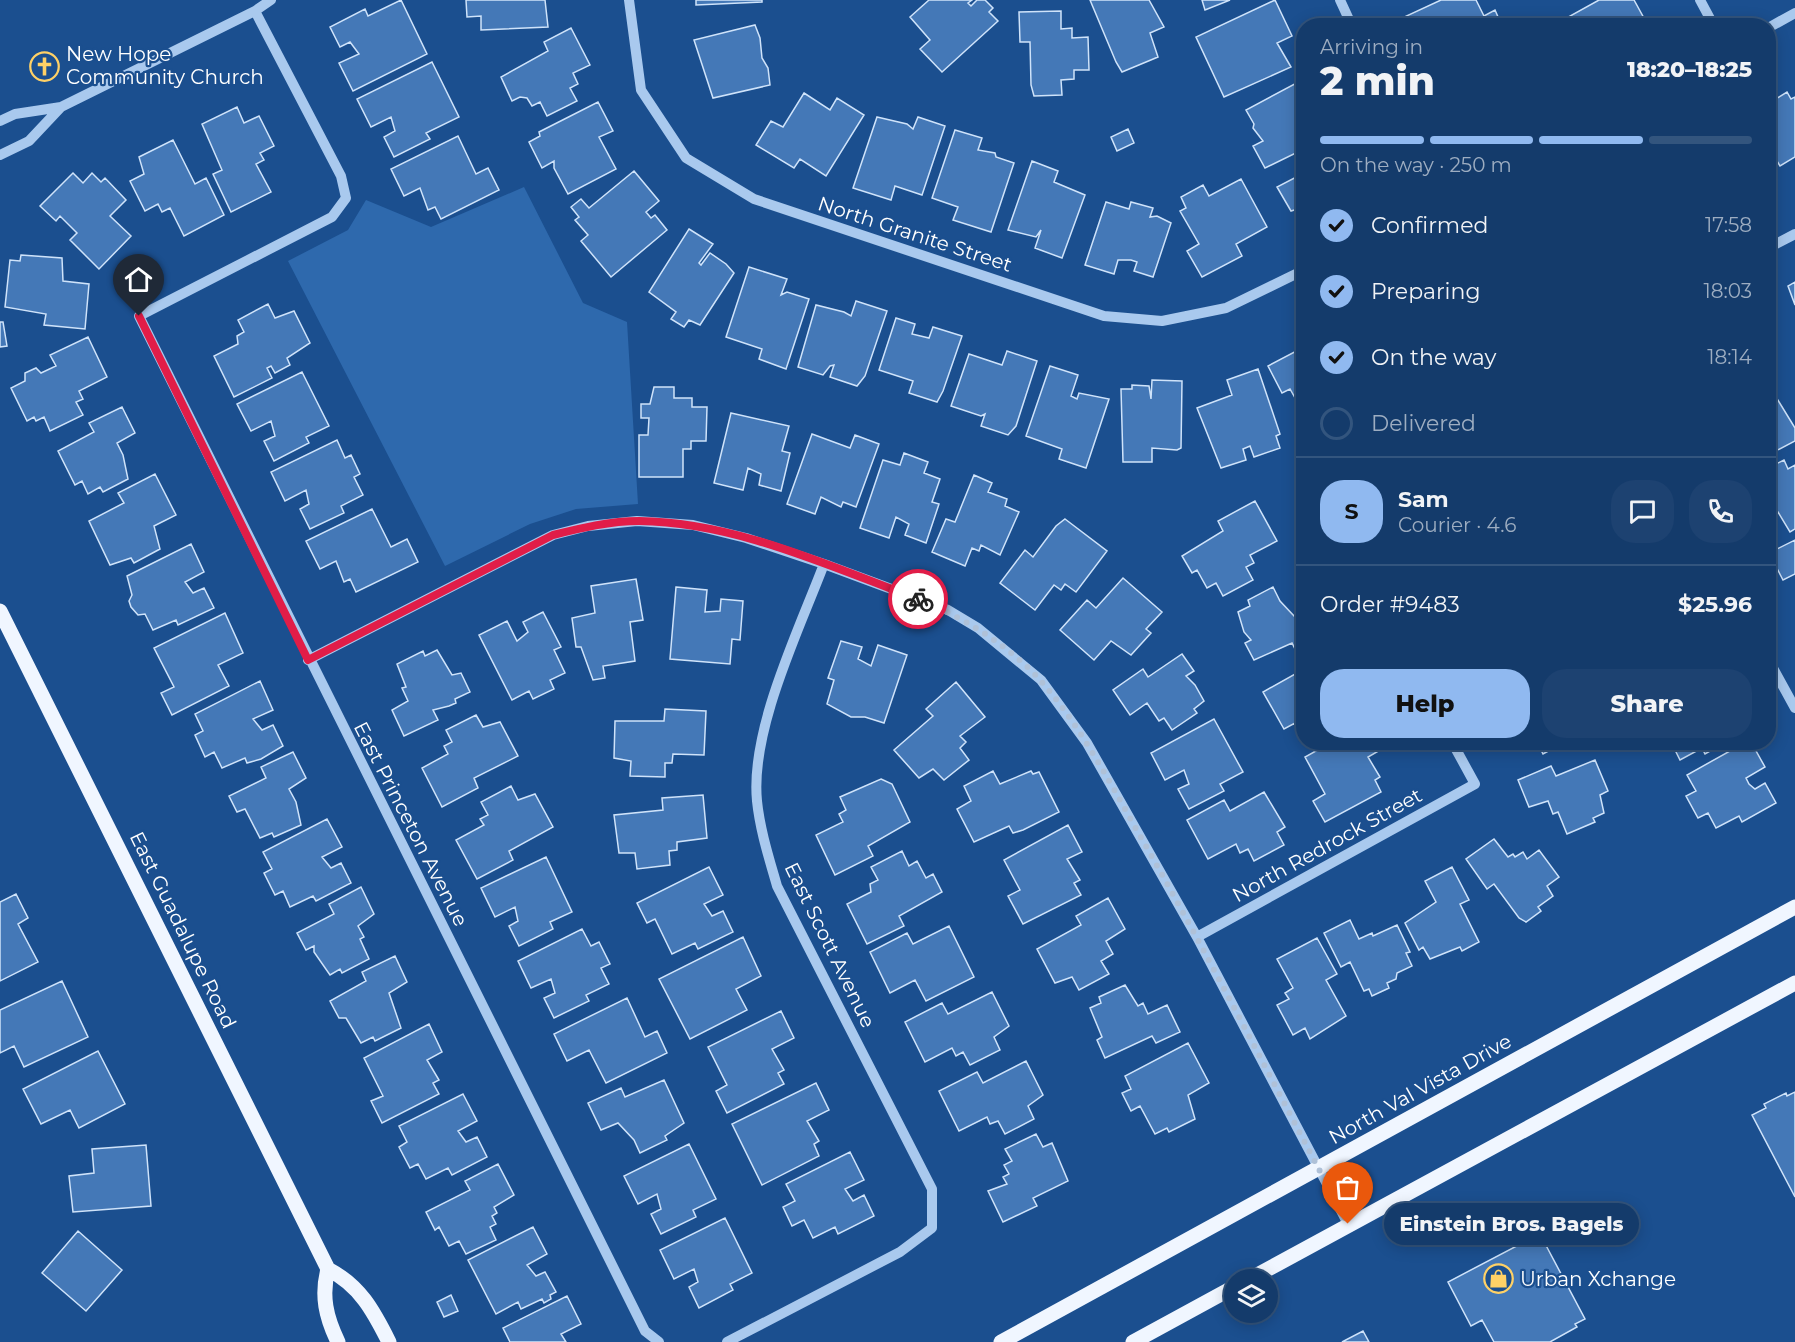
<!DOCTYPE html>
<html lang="en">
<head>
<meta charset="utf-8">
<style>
  body { margin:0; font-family:Montserrat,sans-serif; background:#1d4271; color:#f1f3f6; height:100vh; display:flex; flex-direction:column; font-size:22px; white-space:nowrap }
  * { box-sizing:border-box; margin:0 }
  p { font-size:20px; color:#9dadc1 }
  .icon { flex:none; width:33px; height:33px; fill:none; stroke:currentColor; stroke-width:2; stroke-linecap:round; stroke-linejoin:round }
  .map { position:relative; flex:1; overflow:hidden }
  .side { position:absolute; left:1296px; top:18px; width:480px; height:732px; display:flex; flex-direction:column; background:#143b6b; border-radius:24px; box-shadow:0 3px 15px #0003,0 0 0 2px #33557e }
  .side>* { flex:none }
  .tools { position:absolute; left:1224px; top:1269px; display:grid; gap:12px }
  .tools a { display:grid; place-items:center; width:54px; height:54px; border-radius:50%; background:#143b6b; box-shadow:0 3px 15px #0003,0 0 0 2px #33557e; font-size:30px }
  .pin { position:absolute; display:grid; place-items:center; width:51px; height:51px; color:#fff; margin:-62px -26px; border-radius:50% 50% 50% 0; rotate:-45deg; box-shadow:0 0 6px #0007 }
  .pin .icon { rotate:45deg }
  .courier { position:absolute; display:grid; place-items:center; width:60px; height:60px; margin:-30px; border:4px solid #e11d48; border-radius:50%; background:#fff; color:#222; box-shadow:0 2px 8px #0007 }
  .bubble { position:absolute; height:42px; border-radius:21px; background:#143b6b; box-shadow:0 3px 15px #0003,0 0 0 2px #33557e; font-size:20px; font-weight:800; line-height:42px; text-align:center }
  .headline em { font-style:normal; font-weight:800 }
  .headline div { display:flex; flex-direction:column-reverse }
  .headline { display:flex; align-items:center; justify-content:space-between; height:102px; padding:0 24px }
  h1 { font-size:39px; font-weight:800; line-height:45px }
  .bar { display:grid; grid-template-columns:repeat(4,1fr); gap:9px 6px; align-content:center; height:72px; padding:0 24px }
  .bar i { height:8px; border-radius:4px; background:#33557e }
  .bar .selected { background:#90b9f0 }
  .bar p { grid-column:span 4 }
  .line { display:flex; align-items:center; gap:15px; padding:0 24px; border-top:2px solid #33557e }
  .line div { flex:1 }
  .round { display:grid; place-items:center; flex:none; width:63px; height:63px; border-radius:24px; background:#1d4271 }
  ol { padding:0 24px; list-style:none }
  li { display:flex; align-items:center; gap:18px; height:66px }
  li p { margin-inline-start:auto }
  li .icon { padding:6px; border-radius:50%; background:#90b9f0; color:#111; stroke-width:4 }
  li:last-child { color:#9dadc1 }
  li i { width:33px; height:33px; border:3px solid #33557e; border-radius:50% }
  .action { display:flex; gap:12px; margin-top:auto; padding:12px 24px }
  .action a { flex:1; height:69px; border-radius:24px; background:#90b9f0; color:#111; font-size:24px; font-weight:800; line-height:69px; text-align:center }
  .action a+a { background:#1d4271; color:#f1f3f6 }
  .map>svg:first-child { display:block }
  .green { fill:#2e69ad }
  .building { fill:#4478b7; stroke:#cfe3fa; stroke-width:1.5 }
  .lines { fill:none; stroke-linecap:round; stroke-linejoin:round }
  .minor { stroke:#a9c9ee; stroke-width:10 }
  .major { stroke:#f0f6ff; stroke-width:15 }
  .done { stroke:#afc1d8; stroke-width:6; stroke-dasharray:0 10.8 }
  .route { stroke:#e11d48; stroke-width:8 }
  .labels { text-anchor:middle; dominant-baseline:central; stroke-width:4.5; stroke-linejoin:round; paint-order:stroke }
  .poi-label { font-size:20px; fill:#fff; stroke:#1b4f8f; text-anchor:start }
  .street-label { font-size:20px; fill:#fff; stroke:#1b4f8f }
</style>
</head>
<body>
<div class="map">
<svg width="1795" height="1342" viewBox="0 0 1795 1342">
  <rect width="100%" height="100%" fill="#1b4f8f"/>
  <!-- green -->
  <path class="green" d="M524 187 583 303 627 322 638 504 576 509 530 524 445 566 288 261 348 230 366 200 431 227Z"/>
  <!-- building -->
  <path class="building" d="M401 0 427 54 353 91 339 63 359 54 350 42 340 47 330 27 365 9 368 16Z
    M466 0H545L548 27 481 30V16L467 17Z
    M696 0H762V2L696 5Z
    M929 0H972L968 3 971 6 977 0H985L993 8 989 12 998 21 942 72 920 49 930 40 910 17Z
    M1090 0H1149L1164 27 1150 33 1158 57 1122 72 1116 62Z
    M1202 0H1230L1205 10Z
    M1275 0 1292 36 1277 43 1291 67 1224 97 1196 37Z
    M1441 0H1476L1484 16 1495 10 1502 26H1406L1402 18Z
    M1599 0H1634L1645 20 1635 26H1563L1561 21Z
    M1061 11V29L1072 28V38L1088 37 1089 70H1074V79L1061 80 1062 95 1034 96 1031 85 1030 42H1020L1019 12Z
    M755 25 760 38 762 58 768 68 770 85 713 98 694 40Z
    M571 28 590 65 573 73 578 84 570 88 577 101 547 116 540 102 532 106 527 98 520 97 512 101 501 77 548 51 544 42Z
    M432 62 459 117 426 133 430 139 394 157 384 137 395 131 391 117 371 127 357 99Z
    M1304 79V149L1265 168 1253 146 1263 141 1253 128 1254 124 1246 110Z
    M1772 91 1776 99 1787 92 1791 99 1795 97V157L1780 166 1768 146V93Z
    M804 93 830 110 837 98 864 115 826 176 800 159 794 168 756 145 771 121 783 127Z
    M598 102 613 131 599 137 616 169 568 194 554 168V161L542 168 529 142 540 136 539 132Z
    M237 107 244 123 259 116 274 146 260 153 264 160 256 164 271 192 231 212 213 174 222 170 202 124Z
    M877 117 907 124 913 129 918 117 945 126 922 195 895 186 891 200 853 188Z
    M1128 129 1134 143 1117 151 1111 137Z
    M955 130 982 138 978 150 995 153 996 157 1014 163 991 232 953 220 958 207 932 198Z
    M458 136 476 174 488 168 499 190 441 219 435 207 428 210 420 188 404 196 391 169Z
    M173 140 195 184 206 178 224 215 184 236 170 208 162 212 158 204 145 211 130 181 144 174 139 157Z
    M1032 161 1058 171 1054 182 1085 195 1062 258 1035 248 1041 230 1036 237 1008 230Z
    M634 171 659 201 646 212 651 218 655 215 667 230 611 277 581 241 588 235 575 220 579 217 571 207 581 199 589 208Z
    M73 173 83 183 92 173 101 182 105 178 126 200 110 216 131 236 99 269 70 240 77 233 60 216 56 221 40 206Z
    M1304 173V207L1291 211 1277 187Z
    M1241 179 1267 227 1236 244 1242 256 1202 277 1187 251 1199 244 1180 211 1186 208 1181 197 1203 185 1209 196Z
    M1106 202 1129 209 1131 202 1153 208 1150 217 1157 216 1171 223 1153 277 1134 271 1137 262 1131 260H1118L1114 274 1085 265Z
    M689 229 713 244 699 263 701 265 710 253 726 264 734 273 700 325 689 320 684 327 671 319 676 312 649 292Z
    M21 255 62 258 63 281 89 284 85 329 44 325 46 314 5 307 10 260 20 261Z
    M749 267 787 279 781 295 787 292 809 299 786 369 759 359 762 349 726 337Z
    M1795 282V305L1788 286Z
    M856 301 887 311 865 376 857 386 830 377 834 365 830 366 823 375 798 367 816 305 844 312 851 316Z
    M268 304 275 318 294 311 310 343 287 358 290 365 275 373 271 366 267 368 272 378 234 397 214 356 238 344 237 336 244 332 238 320Z
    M896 318 915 324 912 334 929 338 933 327 962 336 943 391 937 402 909 393 913 381 879 370Z
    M0 322H3L7 346 0 347Z
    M88 337 107 377 79 391 83 399 76 402 83 415 50 431 44 417 36 421 34 417 27 421 11 388 25 381V373L36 368 41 373 56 366 50 355Z
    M1304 347V414L1290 389 1282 393 1268 366Z
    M1007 351 1037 361 1016 426 1008 435 981 426 985 414 981 416 951 406 969 354 1002 365Z
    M1050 366 1078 375 1071 396 1077 399 1079 393 1109 399 1086 468 1059 459 1062 449 1026 436Z
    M1258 369 1280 434 1276 436 1280 448 1254 457 1250 446 1243 449 1246 460 1221 468 1197 408 1232 395 1227 380Z
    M302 372 329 426 306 437 309 443 274 461 264 441 275 436 271 421 251 431 237 404Z
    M1152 380 1182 381 1181 448 1177 450 1152 448V462H1123L1121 389H1132V385L1149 386 1151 399Z
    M1768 384 1795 428V441L1768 455Z
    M654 387H674V398H692V407H707L706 441H691V449H683V477H639V435H648L649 418H641V404H650Z
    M122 407 135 433 117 443 123 455 128 479 103 492 100 487 88 494 82 481 75 485 58 451 94 432 89 423Z
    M731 413 789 426 782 451 790 453 781 491 759 485 761 474 748 468 743 490 714 483Z
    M812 434 850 448 855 435 879 444 856 507 843 502 841 507 821 497 815 514 787 504Z
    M337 440 345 458 351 455 360 474 354 477 363 495 341 506 344 513 310 529 300 509 309 504 306 490 285 501 271 472Z
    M904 453 928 462 924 473 940 479 932 502 939 504 926 543 905 535 909 524 896 517 889 538 860 528 883 460 900 465Z
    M1784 460 1788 469 1795 465V529L1790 532 1778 512 1773 515 1768 506V468Z
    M155 474 176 515 154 526 160 549 134 563 131 558 110 565 89 521 124 503 118 493Z
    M974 475 992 483 988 492 1007 499 1005 506 1019 512 1000 555 981 545 979 551 972 548 965 566 932 552 946 519 955 522Z
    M1255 501 1277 541 1250 555 1254 563 1246 567 1253 580 1223 596 1216 583 1207 588 1197 570 1192 573 1182 556 1223 531 1218 521Z
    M372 509 391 547 407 539 418 562 356 592 350 579 344 582 336 561 320 569 306 541Z
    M1065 519 1107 551 1076 592 1065 584 1061 590 1054 585 1035 610 1000 583 1025 550 1033 557 1056 526Z
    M1795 540V574L1783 580 1769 553Z
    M191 544 204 572 185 582 193 593 204 588 214 608 178 625 176 620 153 630 145 614 138 615 131 607 129 601 132 595 127 576Z
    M1123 578 1162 612 1146 629 1151 633 1131 655 1111 641 1094 660 1060 630 1087 600 1096 608Z
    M636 579 643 620 630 622 635 661 603 666 605 678 593 680 581 647H576L572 618 595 613 591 586Z
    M676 587 707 590 705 612 720 611 721 599 743 601 740 640 732 639 730 664 670 659Z
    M1273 587 1280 601 1296 618 1304 614V647L1296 651 1292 643 1254 660 1245 643 1251 640 1244 632 1238 612 1250 606 1248 600Z
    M543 612 561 647 554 650 565 673 550 680 554 689 533 699 529 691 512 700 479 635 507 621 517 641 528 632 523 622Z
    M225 613 243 653 218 665 229 686 172 715 161 693 174 687 154 648Z
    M841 641 862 647 858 659 871 666 878 645 907 655 884 723 865 717H851L827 704 834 680 828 678Z
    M437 650 452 675 461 673 470 692 455 699 456 703 449 706 433 710 438 720 404 736 392 710 408 701 402 688 406 687 397 664 423 651 425 656Z
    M1182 654 1194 671 1186 676 1195 685 1204 701 1194 709 1197 713 1172 730 1164 718 1159 721 1147 703 1130 715 1113 690 1143 669 1148 677Z
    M1304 669V738L1295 723 1284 729 1263 692Z
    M260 681 273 710 253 719 262 730 273 725 283 746 261 759 247 763 245 758 222 768 214 752 205 757 195 735 203 731 195 714Z
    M956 682 985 717 960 736 966 742 960 748 969 760 944 780 933 769 919 778 894 750 933 716 926 709Z
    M665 709 706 711 704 755 673 754 672 763H665V777L630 776 631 761 614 758 615 721H664Z
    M476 715 483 727 500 722 518 756 474 778 478 788 442 807 422 768 448 754 444 746 452 742 446 730Z
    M1214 719 1243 772 1220 784 1224 791 1189 809 1178 789 1189 784 1184 770 1165 780 1151 753Z
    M1332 742H1388L1389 745 1368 757 1380 777 1375 780 1381 792 1325 822 1313 801 1325 794 1305 757Z
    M1537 742H1565L1543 754Z
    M1659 742H1726L1705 754 1702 748 1680 760 1673 746 1664 751Z
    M1746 742H1751L1765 767 1746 778 1749 784 1755 789 1765 783 1776 803 1742 822 1739 816 1716 828 1708 813 1698 818 1686 796 1696 791 1687 775Z
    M293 752 306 778 289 789 296 802 301 825 274 837 272 833 260 838 245 809 237 812 229 796 266 778 261 767Z
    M1595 760 1608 791 1600 795 1604 813 1593 818 1595 822 1567 834 1558 812 1553 814 1548 801 1529 807 1518 780 1551 766 1556 776Z
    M993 771 1000 784 1031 771 1033 774 1039 772 1059 812 1023 830 1013 833 1009 826 974 842 957 809 971 801 964 786Z
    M881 779 892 784 910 822 868 846 873 856 835 875 816 835 843 822 839 814 846 810 840 797Z
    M511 786 518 800 535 794 553 827 509 851 513 860 477 879 456 840 484 825 480 819 488 815 481 802Z
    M1264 792 1285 827 1277 832 1284 845 1254 861 1248 849 1240 853 1236 844 1208 859 1187 820 1224 800 1230 811Z
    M703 795 707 838 677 842V850L669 851 670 865 637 869 635 853H619L614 815 663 810 662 798Z
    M327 819 342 847 322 857 331 868 341 863 351 883 316 901 313 896 290 907 283 891 275 895 264 873 272 869 263 852Z
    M1068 825 1082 852 1067 859 1080 880 1074 883 1081 895 1023 924 1008 896 1020 890 1004 860Z
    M1494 839 1508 857 1513 854 1515 857 1523 852 1527 859 1539 850 1559 877 1547 886 1553 896 1538 907 1541 911 1526 922 1519 918 1494 884 1487 889 1466 859Z
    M902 851 909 866 917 861 926 878 933 874 942 892 899 916 904 926 867 944 847 904 871 892 870 884 878 880 871 867Z
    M546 857 572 912 550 922 553 929 519 946 509 926 518 921 515 907 495 917 481 888Z
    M709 867 723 895 704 904 712 916 723 911 733 932 698 949 695 943 672 954 655 919 647 923 637 903Z
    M1452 867 1469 900 1460 904 1479 942 1462 951 1460 947 1430 959 1423 947 1419 950 1405 923 1436 902 1425 881Z
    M361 887 374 914 358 926 364 937 360 939 369 959 342 973 340 969 330 975 314 952V946L306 950 297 933 334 914 329 904Z
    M16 894 28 918 18 924 38 962 0 981V902Z
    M1108 898 1125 929 1106 941 1113 954 1101 961 1109 974 1079 990 1072 977 1055 983 1037 949 1081 925 1076 916Z
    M1350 920 1359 939 1372 933 1373 936 1397 925 1410 952 1406 953 1412 966 1397 973 1396 979 1387 983 1389 988 1372 996 1369 989 1364 991 1350 962 1341 967 1324 933Z
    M949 926 974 977 926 1001 915 980 890 993 870 952 907 933 913 944Z
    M582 929 591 946 599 942 610 964 601 968 609 984 586 995 589 1001 554 1018 544 998 555 993 551 979 531 988 518 961Z
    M743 937 761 976 736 989 747 1010 690 1039 659 979Z
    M1317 938 1337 974 1326 980 1346 1016 1310 1039 1305 1028 1293 1035 1277 1005 1289 999 1285 993 1293 988 1277 959Z
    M395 956 407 982 389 993 401 1028 375 1041 373 1037 361 1043 346 1018H339L330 1001 366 981 362 972Z
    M62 981 88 1037 24 1067 14 1046 0 1053V1010Z
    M1125 985 1138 1006 1143 1003 1148 1014 1167 1005 1180 1032 1156 1043 1152 1036 1105 1058 1097 1040 1102 1037 1090 1008 1101 1003 1099 997Z
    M992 992 1009 1026 994 1037 1000 1050 970 1065 963 1052 956 1056 952 1048 925 1062 905 1022 942 1003 948 1014Z
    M627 998 645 1037 657 1031 667 1053 606 1083 589 1050 567 1061 554 1034Z
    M781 1011 794 1038 772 1049 784 1070 778 1073 784 1084 727 1113 716 1091 727 1085 708 1047Z
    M429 1024 442 1052 427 1060 439 1080 433 1083 439 1094 382 1123 371 1101 383 1096 364 1058Z
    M1188 1043 1209 1083 1188 1095 1195 1119 1169 1132 1167 1128 1155 1134 1140 1106 1131 1111 1122 1093 1131 1089 1125 1076Z
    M98 1051 125 1104 79 1128 70 1110 41 1124 23 1089Z
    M1026 1061 1043 1095 1028 1106 1034 1119 1005 1134 998 1121 990 1124 987 1117 959 1131 939 1091 977 1072 983 1083Z
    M664 1080 684 1123 665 1136 667 1140 640 1153 634 1140 618 1123 601 1130 588 1103 621 1088 625 1097Z
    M816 1083 829 1110 807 1121 819 1141 814 1144 819 1156 762 1185 732 1124Z
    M1795 1092V1197L1752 1115 1766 1108 1764 1104 1786 1093 1787 1096Z
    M463 1094 477 1121 458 1131 466 1142 477 1137 487 1157 452 1175 448 1168 426 1179 418 1164 410 1168 399 1147 407 1142 399 1126Z
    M1036 1134 1043 1147 1052 1143 1068 1181 1033 1198 1037 1206 1003 1222 988 1191 1007 1184 1003 1177 1009 1174 1004 1165 1012 1161 1005 1149Z
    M689 1144 716 1199 693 1210 696 1217 661 1234 651 1214 661 1209 657 1194 638 1204 624 1176Z
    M146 1145 151 1206 73 1212 69 1176 94 1173 92 1149Z
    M850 1152 864 1180 845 1189 853 1201 864 1195 874 1216 838 1234 835 1227 813 1238 804 1220 792 1226 783 1207 795 1201 786 1184Z
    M498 1164 514 1195 494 1207 497 1213 492 1216 496 1224 490 1227 496 1240 466 1254 459 1241 449 1246 439 1227 435 1230 426 1212 470 1190 465 1181Z
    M725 1218 752 1273 730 1284 733 1290 699 1308 689 1287 698 1282 694 1269 674 1279 660 1250Z
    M533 1227 547 1254 527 1265 536 1276 545 1272 556 1292 550 1295 551 1299 544 1303 542 1299 521 1309 518 1302 496 1314 468 1260Z
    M78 1231 122 1270 86 1311 42 1273Z
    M1541 1236 1585 1319 1575 1324 1577 1327 1550 1342H1494L1482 1320 1471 1326 1448 1282 1530 1239 1531 1242Z
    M451 1295 458 1311 444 1317 437 1302Z
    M567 1296 581 1324 561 1334 566 1342H510L503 1328Z
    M1363 1331 1369 1342H1342Z"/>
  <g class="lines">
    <!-- minor -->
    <path class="minor" d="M629 0 641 90 686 158 754 199 1104 316 1162 321 1226 308 1304 270
      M1340 0 1352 26
      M1700 0 1714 26
      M255 11 341 176 346 198 332 217 139 316 645 1331 659 1342
      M1768 28 1795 13
      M0 121 15 114 61 107 255 11 271 0
      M0 155 29 141 61 107
      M1768 248 1795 234
      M1768 659 1795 708
      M308 660 553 535 588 526 637 521 693 525 746 538 824 564 948 610 978 628 1041 680 1087 743 1197 937 1348 1224
      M1197 937 1475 784 1452 742
      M727 1342 900 1252 932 1228V1189L777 886C769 858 760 830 757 801 750 730 799 630 824 564"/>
    <!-- major -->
    <path class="major" d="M0 611 328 1269C360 1286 373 1310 389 1342
      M328 1269C321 1296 326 1317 338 1342
      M1248 1280 1795 983
      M1001 1342 1795 907
      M1133 1342 1234 1287"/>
  </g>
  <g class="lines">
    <!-- done -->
    <path class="done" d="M918 599C960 615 1011 647 1041 681 1083 729 1112 787 1143 841 1215 967 1280 1097 1348 1224"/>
    <!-- route -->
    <path class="route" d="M139 316 308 660 553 535C581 528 610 521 639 521 735 522 829 566 918 599"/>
  </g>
  <!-- icons -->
  <defs>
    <symbol id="church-ring" viewBox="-11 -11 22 22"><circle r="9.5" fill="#1b4f8f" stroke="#ffd166" stroke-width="1.5"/><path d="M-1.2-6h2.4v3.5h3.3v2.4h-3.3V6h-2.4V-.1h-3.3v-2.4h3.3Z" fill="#ffd166"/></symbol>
    <symbol id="shop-ring" viewBox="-11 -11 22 22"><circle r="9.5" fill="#1b4f8f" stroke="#ffd166" stroke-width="1.5"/><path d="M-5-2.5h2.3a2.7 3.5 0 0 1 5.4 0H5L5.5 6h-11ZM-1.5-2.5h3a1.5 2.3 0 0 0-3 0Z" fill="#ffd166"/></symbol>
  </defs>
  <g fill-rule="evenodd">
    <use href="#church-ring" x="28" y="50" width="33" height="33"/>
    <use href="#shop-ring" x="1482" y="1262" width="33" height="33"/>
  </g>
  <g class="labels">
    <!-- poi labels -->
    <g class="poi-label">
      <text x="66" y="54">New Hope<tspan x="66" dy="23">Community Church</tspan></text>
      <text x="1520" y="1279">Urban Xchange</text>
    </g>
    <!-- street labels -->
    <g class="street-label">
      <text transform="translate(915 234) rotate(18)">North Granite Street</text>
      <text transform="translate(411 824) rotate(63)">East Princeton Avenue</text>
      <text transform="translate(1327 845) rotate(-29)">North Redrock Street</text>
      <text transform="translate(183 930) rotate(64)">East Guadalupe Road</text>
      <text transform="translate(830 945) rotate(64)">East Scott Avenue</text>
      <text transform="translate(1420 1089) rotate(-29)">North Val Vista Drive</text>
    </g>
  </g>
</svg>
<div class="tools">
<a><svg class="icon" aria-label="layers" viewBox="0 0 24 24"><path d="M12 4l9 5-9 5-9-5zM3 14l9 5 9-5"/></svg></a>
</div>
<div class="pin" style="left:1348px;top:1224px;background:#ea580c"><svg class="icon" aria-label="bag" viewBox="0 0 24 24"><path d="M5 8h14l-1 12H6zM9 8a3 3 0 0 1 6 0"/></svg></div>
<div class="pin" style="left:139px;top:316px;background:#1f2937"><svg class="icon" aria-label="home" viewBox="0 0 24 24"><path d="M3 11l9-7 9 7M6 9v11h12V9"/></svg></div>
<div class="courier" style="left:918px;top:599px"><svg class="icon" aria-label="bike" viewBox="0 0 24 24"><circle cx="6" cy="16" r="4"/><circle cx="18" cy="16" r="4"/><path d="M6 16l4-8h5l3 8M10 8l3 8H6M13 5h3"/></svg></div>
<div class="bubble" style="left:1384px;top:1203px;width:255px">Einstein Bros. Bagels</div>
<section class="side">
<div class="headline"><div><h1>2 min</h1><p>Arriving in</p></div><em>18:20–18:25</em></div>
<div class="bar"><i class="selected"></i><i class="selected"></i><i class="selected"></i><i></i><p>On the way · 250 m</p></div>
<ol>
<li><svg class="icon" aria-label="check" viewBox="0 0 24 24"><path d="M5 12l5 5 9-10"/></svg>Confirmed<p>17:58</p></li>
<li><svg class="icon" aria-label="check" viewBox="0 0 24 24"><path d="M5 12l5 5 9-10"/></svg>Preparing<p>18:03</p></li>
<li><svg class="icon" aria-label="check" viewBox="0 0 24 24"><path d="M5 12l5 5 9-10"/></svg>On the way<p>18:14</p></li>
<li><i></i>Delivered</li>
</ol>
<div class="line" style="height:108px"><b class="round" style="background:#90b9f0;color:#111">S</b><div><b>Sam</b><p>Courier · 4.6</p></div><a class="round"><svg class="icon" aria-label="chat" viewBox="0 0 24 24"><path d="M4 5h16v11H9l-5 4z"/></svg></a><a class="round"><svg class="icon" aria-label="phone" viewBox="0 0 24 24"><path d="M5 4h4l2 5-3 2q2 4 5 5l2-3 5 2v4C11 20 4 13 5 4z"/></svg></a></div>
<div class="line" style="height:78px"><div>Order #9483</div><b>$25.96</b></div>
<div class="action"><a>Help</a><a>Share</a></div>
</section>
</div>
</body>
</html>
